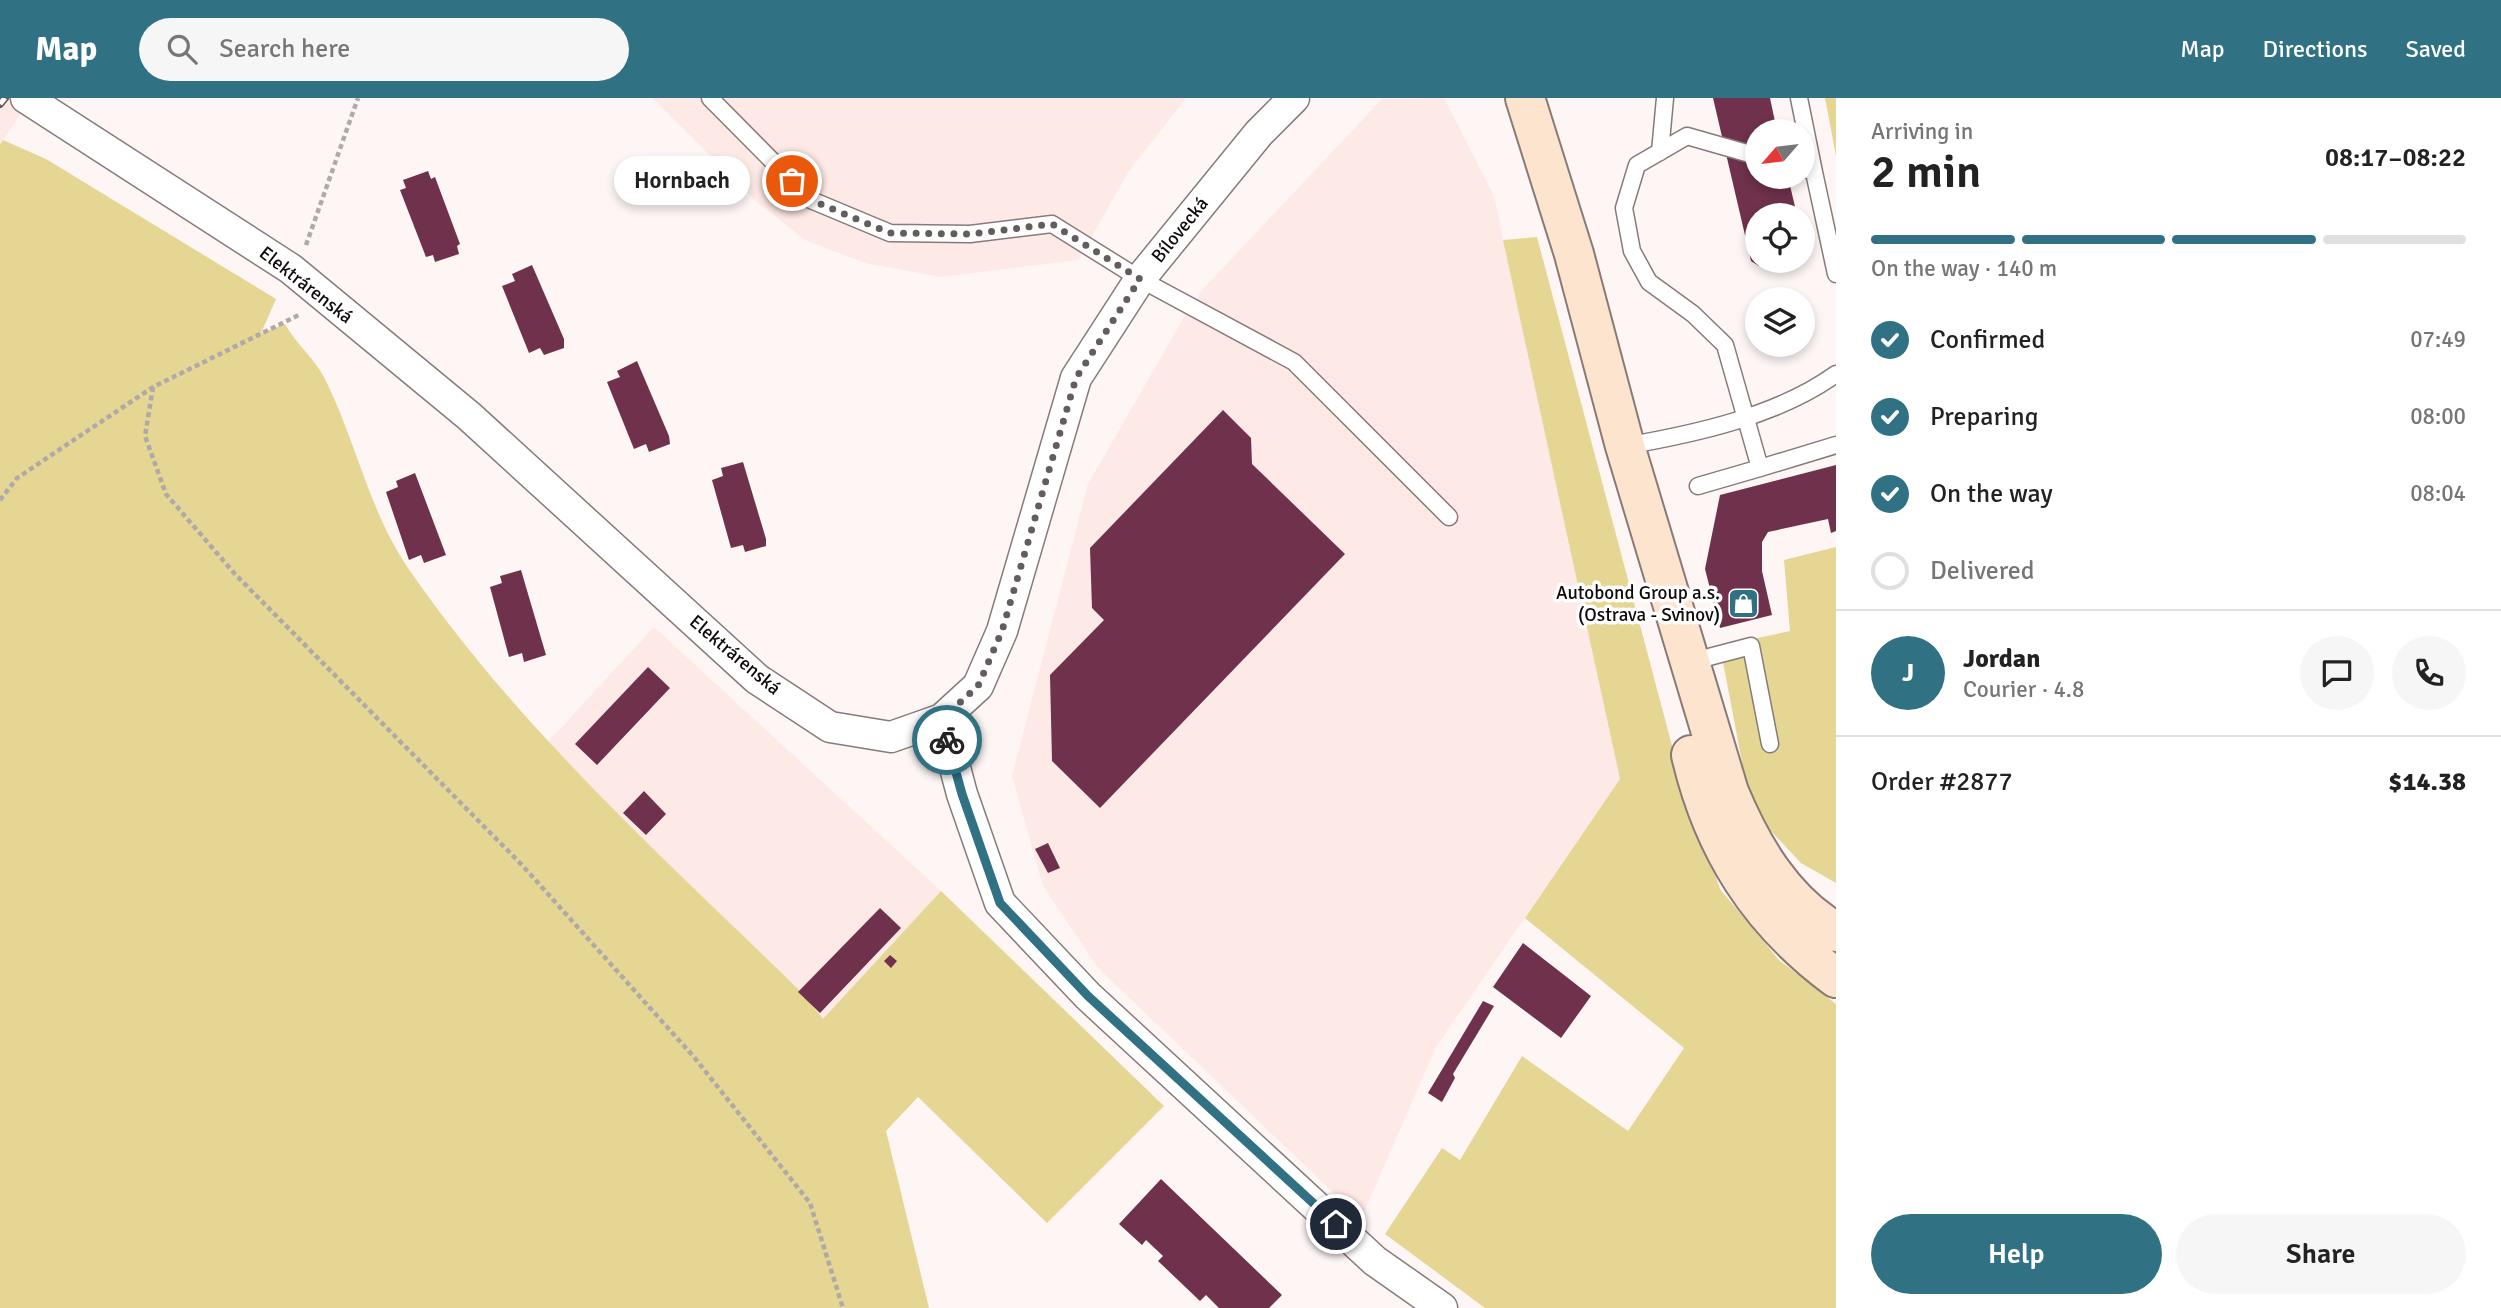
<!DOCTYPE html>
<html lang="en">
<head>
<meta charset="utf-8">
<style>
  body { margin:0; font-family:Signika,sans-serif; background:#f6f6f6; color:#222; height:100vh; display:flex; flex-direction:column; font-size:26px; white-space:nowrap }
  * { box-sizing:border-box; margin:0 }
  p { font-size:23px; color:#767676 }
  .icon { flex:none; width:38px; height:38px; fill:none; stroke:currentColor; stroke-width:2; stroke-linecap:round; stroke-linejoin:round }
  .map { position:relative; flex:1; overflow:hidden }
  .panel { display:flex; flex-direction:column; background:#fff; width:665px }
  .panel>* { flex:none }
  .needle { width:46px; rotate:242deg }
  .buttons { position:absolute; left:1745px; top:21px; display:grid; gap:14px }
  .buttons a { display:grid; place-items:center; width:70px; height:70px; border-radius:50%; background:#fff; box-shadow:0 4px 10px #0003; font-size:35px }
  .pin { position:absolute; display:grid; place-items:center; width:60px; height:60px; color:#fff; margin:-30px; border:4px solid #fff; border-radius:50%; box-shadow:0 2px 7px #0007 }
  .courier { position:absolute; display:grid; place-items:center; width:70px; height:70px; margin:-35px; border:5px solid #307184; border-radius:50%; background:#fff; color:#222; box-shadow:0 2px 9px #0007 }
  .bubble { position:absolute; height:49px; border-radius:24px; background:#fff; box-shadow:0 4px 10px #0003; font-size:23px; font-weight:600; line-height:49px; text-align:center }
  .head em { font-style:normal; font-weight:600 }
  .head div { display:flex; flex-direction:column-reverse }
  .head { display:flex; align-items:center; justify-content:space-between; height:119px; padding:0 35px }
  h1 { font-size:46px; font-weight:600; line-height:52px }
  .bar { display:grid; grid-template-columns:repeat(4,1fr); gap:10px 7px; align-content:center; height:84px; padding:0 35px }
  .bar i { height:9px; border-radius:5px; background:#e0e0e0 }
  .bar .selected { background:#307184 }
  .bar p { grid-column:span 4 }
  .line { display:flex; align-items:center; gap:18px; padding:0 35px; border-top:2px solid #e0e0e0 }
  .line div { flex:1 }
  .round { display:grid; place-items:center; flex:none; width:74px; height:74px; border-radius:37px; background:#f6f6f6 }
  ol { padding:0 35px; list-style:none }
  li { display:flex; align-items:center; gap:21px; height:77px }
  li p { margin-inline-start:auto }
  li .icon { padding:7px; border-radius:50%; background:#307184; color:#fff; stroke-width:4 }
  li:last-child { color:#767676 }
  li i { width:38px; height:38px; border:4px solid #e0e0e0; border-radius:50% }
  .action { display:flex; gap:14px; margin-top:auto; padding:14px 35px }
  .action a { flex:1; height:80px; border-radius:42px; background:#307184; color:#fff; font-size:28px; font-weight:600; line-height:80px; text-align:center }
  .action a+a { background:#f6f6f6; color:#222 }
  header { display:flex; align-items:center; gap:42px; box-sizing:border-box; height:98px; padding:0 35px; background:#307184; color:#fff }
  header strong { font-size:33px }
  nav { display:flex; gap:38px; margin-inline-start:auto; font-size:24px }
  .search { width:490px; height:63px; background:#f6f6f6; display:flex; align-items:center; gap:18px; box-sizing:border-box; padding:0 24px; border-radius:38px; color:#767676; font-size:26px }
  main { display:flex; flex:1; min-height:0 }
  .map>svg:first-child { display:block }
  .built { fill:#fde9e6 }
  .green { fill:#e5d693 }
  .building { fill:#6f314b }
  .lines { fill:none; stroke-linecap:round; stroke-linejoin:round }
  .lane-casing { stroke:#887a77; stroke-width:19 }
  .street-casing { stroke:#887a77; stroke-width:33 }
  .secondary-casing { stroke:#887a77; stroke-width:42 }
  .path { stroke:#afa9a8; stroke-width:4.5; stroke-dasharray:5 3.5; stroke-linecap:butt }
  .lane { stroke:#fff; stroke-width:16 }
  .street { stroke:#fff; stroke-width:30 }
  .secondary { stroke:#fce4ce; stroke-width:38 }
  .rail-casing { stroke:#5f5959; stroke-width:8 }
  .rail { stroke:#fff; stroke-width:5; stroke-dasharray:16; stroke-linecap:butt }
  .done { stroke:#635d5d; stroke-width:7; stroke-dasharray:0 12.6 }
  .route { stroke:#307184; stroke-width:9 }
  .labels { text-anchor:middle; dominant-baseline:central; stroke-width:7; stroke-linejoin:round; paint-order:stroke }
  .street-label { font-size:19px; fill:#100b0b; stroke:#fff }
  .poi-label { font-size:19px; fill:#100b0b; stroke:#fff; text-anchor:end }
</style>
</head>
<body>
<header>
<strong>Map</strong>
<div class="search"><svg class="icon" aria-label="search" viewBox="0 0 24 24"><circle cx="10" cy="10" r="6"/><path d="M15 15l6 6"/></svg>Search here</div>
<nav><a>Map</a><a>Directions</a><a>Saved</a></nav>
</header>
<main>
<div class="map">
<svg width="1836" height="1210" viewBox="0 0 1836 1210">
  <rect width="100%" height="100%" fill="#fdf6f5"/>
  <!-- built -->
  <path class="built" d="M0 0H31L0 47Z
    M652 0H1186L1129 73 1078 162 941 179 865 165 805 142 759 106Z
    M1444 0 1494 98 1620 681 1436 949 1361 1121 1098 870 1043 788 1012 678 1088 386 1190 209 1205 189 1382 1Z
    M654 529 941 793 823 922 547 645Z"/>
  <!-- green -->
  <path class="green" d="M1825 0H1836V58Z
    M3 42 46 61 276 201 261 235 285 226C296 246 315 261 325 281 356 343 369 413 408 470 518 630 663 759 800 893L823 921 941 793 1164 1008 1047 1125 918 999 886 1033 929 1210H0V47Z
    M1537 139 1674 655 1720 791 1779 862 1836 906V1210H1485L1385 1136 1442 1050 1460 1062 1522 958 1628 1033 1684 950 1525 820 1620 681 1503 142Z
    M1836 449V785L1801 765 1751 712 1720 548 1790 533 1784 462Z"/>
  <!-- building -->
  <path class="building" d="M1713 0H1770L1777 33H1757V79H1788L1797 117H1757V163L1779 164 1759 168 1751 163Z
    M428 73 431 81 435 79 460 146 457 148 459 156 435 164 433 157 426 159 400 92 406 90 403 82Z
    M532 167 564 241V250L544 257 540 250 529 255 502 188 515 183 512 176Z
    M637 263 669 338 670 346 649 354 646 346 634 351 607 284 620 279 617 273Z
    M1223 312 1251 340 1252 366 1345 456 1100 710 1052 663 1050 577 1104 522 1092 510 1090 450Z
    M743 364 766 441V448L745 454 743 447 731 450 712 382 723 378 721 370Z
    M1836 367V433L1831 435 1828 421 1768 434 1762 444V473L1772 517 1720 530 1705 471 1720 397Z
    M415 375 446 457 424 465 421 457 409 462 386 394 398 389 396 383Z
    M521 472 546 557 524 564 522 555 509 559 490 489 502 485 500 478Z
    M648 569 670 590 597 667 575 646Z
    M644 693 666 716 646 737 623 715Z
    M1048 745 1060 770 1048 775 1035 751Z
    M880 810 901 830 820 915 798 894Z
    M1523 845 1591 898 1561 940 1493 889Z
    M890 857 897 863 891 870 884 863Z
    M1483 903 1494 908 1453 976 1455 980 1442 1004 1428 995Z
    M1161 1081 1282 1197 1269 1210H1219L1206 1197 1200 1203 1158 1163 1163 1158 1146 1142 1142 1147 1119 1126Z"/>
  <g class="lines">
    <defs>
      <path id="lane" d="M710 0 811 102 890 135 970 136 1052 126 1140 181 1294 264 1449 419
        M1799 0 1814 74
        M1660 54 1665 0
        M1757 58 1687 38 1637 67 1624 110 1632 153 1649 184 1693 216 1725 247 1760 370 1836 347
        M1802 70 1814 74 1836 176
        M1625 348C1694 336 1778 318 1836 276
        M1698 388 1760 370
        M1690 564 1751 548 1770 646"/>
      <path id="street" d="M26 0 291 171 469 318 757 581 830 629 891 639 942 621 978 588 1002 533 1076 280 1140 181 1259 35 1294 0
        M942 621 962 696 1000 805 1088 898 1375 1163 1442 1210"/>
      <path id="secondary" d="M1525 0 1574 156 1625 348 1729 694C1752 749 1783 803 1836 834
        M1691 657C1713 751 1759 823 1836 880"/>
    </defs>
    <!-- lane casing -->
    <use href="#lane" class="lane-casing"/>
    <!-- street casing -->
    <use href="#street" class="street-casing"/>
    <!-- secondary casing -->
    <use href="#secondary" class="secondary-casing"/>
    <!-- path -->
    <path class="path" d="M306 147 358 0
      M153 289 145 338 166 396 234 475 522 767 694 959 810 1105 843 1210
      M0 402 17 380 153 289 301 216"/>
    <!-- lane -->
    <use href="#lane" class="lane"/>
    <!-- street -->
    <use href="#street" class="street"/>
    <!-- secondary -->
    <use href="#secondary" class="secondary"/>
    <defs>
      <path id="rail" d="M0 6 5 0"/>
    </defs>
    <!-- rail casing -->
    <use href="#rail" class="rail-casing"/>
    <!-- rail -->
    <use href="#rail" class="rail"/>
  </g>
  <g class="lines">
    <!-- done -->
    <path class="done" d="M792 83 811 102 890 135 971 136 1052 126 1140 181 1076 280 1002 533 978 588 942 621 947 642"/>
    <!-- route -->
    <path class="route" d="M947 642 962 696 1000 805 1088 898 1336 1126"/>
  </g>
  <!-- icons -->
  <defs>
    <symbol id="shop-square" viewBox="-11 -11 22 22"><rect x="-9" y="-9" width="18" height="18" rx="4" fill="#307184" stroke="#fff"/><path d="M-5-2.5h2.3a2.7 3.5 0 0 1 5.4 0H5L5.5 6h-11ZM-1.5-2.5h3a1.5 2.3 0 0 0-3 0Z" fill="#fff"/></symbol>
  </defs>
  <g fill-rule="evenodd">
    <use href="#shop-square" x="1726" y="488" width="35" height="35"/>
  </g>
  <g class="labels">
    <!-- street labels -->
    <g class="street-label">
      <text transform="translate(1180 132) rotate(-51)">Bílovecká</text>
      <text transform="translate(306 187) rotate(38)">Elektrárenská</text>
      <text transform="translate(735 557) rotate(40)">Elektrárenská</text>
    </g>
    <!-- poi labels -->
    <g class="poi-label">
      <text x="1720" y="495">Autobond Group a.s.<tspan x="1720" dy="22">(Ostrava - Svinov)</tspan></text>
    </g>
  </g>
</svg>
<div class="buttons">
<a><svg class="needle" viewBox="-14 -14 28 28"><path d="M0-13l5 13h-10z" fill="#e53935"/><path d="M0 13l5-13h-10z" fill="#767676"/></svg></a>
<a><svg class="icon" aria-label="locate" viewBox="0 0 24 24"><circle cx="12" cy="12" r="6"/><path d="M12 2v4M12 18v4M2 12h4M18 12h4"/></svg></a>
<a><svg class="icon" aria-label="layers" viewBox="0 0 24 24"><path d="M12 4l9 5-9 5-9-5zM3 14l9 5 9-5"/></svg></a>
</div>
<div class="pin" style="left:792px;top:83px;background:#ea580c"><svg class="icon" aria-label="bag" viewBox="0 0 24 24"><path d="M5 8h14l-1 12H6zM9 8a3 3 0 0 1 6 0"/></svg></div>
<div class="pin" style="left:1336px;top:1126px;background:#1f2937"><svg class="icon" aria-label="home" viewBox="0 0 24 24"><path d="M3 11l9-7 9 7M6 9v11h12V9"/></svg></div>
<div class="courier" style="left:947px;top:642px"><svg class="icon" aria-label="bike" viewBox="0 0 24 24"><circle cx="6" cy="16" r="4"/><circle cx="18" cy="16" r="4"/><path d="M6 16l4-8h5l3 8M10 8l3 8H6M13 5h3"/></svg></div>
<div class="bubble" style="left:614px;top:58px;width:136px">Hornbach</div>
</div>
<section class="panel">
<div class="head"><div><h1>2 min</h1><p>Arriving in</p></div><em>08:17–08:22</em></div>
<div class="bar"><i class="selected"></i><i class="selected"></i><i class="selected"></i><i></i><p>On the way · 140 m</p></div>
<ol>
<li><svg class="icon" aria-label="check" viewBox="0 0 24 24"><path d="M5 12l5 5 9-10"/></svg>Confirmed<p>07:49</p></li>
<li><svg class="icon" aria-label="check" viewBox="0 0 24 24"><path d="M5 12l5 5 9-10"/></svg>Preparing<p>08:00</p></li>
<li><svg class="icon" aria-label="check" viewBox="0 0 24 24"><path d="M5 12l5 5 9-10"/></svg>On the way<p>08:04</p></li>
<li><i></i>Delivered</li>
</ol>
<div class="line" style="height:126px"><b class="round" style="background:#307184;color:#fff">J</b><div><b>Jordan</b><p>Courier · 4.8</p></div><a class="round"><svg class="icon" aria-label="chat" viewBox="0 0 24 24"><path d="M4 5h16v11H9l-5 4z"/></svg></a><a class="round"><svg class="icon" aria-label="phone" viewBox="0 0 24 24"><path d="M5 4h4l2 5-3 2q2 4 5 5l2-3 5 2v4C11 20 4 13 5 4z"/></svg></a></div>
<div class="line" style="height:91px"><div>Order #2877</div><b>$14.38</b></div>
<div class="action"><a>Help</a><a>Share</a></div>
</section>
</main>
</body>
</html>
